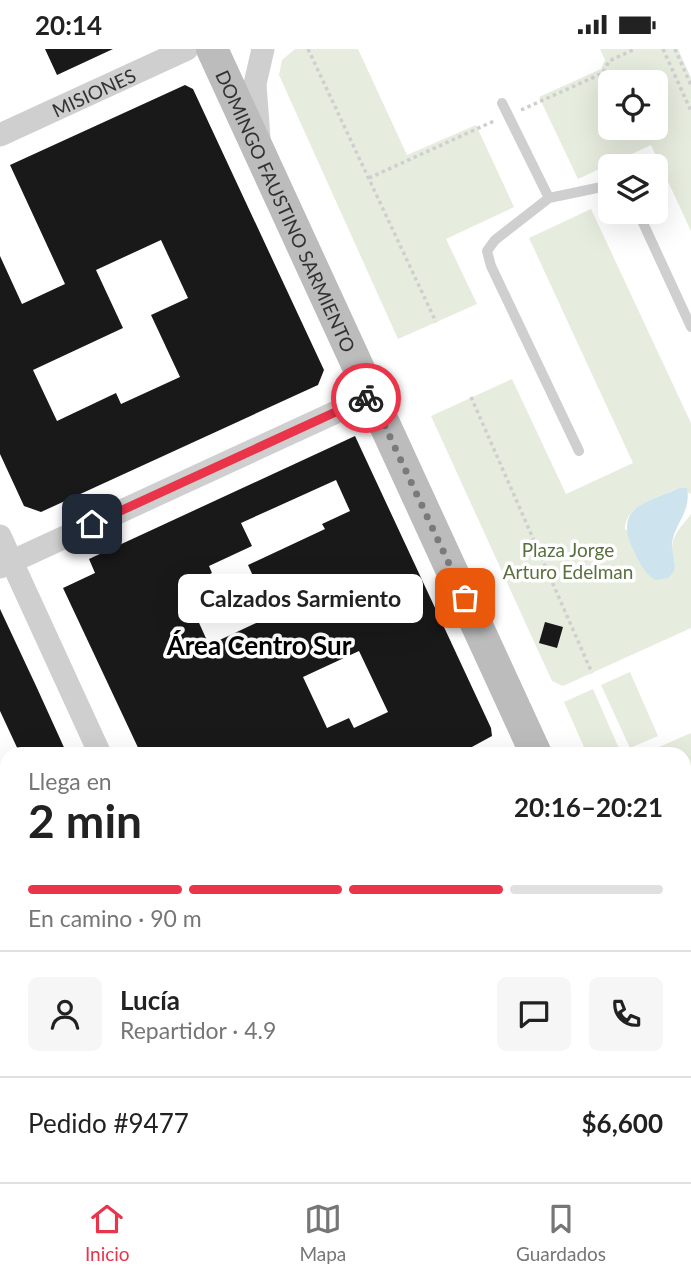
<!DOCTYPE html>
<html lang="es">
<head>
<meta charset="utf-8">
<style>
  body { margin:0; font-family:Lato,sans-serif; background:#f6f6f6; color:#222; height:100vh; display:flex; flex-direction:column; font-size:26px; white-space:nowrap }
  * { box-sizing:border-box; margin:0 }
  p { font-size:23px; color:#767676 }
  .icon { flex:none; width:38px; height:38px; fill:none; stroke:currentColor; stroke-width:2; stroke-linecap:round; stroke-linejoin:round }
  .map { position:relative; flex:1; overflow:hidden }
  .panel { position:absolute; left:0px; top:698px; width:691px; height:436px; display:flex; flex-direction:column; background:#fff; border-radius:21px 21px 0 0; box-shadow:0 7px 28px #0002 }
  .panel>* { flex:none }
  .buttons { position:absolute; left:598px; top:21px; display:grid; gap:14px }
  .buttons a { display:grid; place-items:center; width:70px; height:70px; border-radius:10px; background:#fff; box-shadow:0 7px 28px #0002; font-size:35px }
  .pin { position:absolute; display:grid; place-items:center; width:60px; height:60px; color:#fff; margin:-30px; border-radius:14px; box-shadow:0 4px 10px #0006 }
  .courier { position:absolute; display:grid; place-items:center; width:70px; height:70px; margin:-35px; border:5px solid #ea344a; border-radius:50%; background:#fff; color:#222; box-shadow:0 2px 9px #0007 }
  .bubble { position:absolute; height:49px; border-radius:10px; background:#fff; box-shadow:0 7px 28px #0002; font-size:23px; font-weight:700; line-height:49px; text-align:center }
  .summary em { font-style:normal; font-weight:700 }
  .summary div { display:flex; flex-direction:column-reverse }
  .summary { display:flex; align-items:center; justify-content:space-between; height:119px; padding:0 28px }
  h1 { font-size:46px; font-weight:700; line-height:52px }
  .bar { display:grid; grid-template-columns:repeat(4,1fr); gap:10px 7px; align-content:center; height:84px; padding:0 28px }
  .bar i { height:9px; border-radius:5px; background:#e0e0e0 }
  .bar .on { background:#ea344a }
  .bar p { grid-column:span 4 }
  .line { display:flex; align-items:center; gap:18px; padding:0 28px; border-top:2px solid #e0e0e0 }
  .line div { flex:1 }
  .round { display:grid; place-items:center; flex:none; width:74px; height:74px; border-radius:10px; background:#f6f6f6 }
  .status { display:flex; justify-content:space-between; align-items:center; height:49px; padding:0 35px; background:#fff; direction:ltr }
  .status svg { height:19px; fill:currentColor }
  .menu { display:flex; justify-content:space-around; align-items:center; height:98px; border-top:2px solid #e0e0e0; background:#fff; font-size:19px; color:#767676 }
  .menu a { display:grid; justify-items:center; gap:4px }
  .menu .on { color:#ea344a }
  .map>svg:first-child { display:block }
  .green { fill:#e6ecde; fill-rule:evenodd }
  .water { fill:#cde3ee }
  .building { fill:#191919; fill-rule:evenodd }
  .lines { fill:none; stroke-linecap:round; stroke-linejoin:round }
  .path { stroke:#cfcfcf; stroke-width:3.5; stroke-dasharray:3.5 3.5; stroke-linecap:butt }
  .service { stroke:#cfcfcf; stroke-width:10 }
  .minor { stroke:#cfcfcf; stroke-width:23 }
  .secondary { stroke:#bcbcbc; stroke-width:32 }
  .primary { stroke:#aaa; stroke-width:35 }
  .done { stroke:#7a7a7a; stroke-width:7; stroke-dasharray:0 12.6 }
  .route { stroke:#ea344a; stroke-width:9 }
  .labels { text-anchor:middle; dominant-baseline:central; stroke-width:7; stroke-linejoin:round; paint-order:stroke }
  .street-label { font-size:19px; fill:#323232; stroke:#fff }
  .park-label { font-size:19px; fill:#58703d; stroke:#fff }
  .district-label { font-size:26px; font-weight:bold; fill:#000; stroke:#fff }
</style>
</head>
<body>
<div class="status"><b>20:14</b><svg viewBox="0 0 49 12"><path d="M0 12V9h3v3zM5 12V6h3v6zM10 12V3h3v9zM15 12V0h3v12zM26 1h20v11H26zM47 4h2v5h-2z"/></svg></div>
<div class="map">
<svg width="691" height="1133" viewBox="0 0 691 1133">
  <rect width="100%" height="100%" fill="#fff"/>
  <!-- green -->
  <path class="green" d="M295 0H358L407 106 476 76 514 158 446 190 477 255 398 290 279 26 282 11Z
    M600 0H678L691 29V182L651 96 578 130 539 48 601 20 605 11ZM611 33H656V79H611Z
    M591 160 691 374V445L679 439C661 448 625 455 625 480L675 513C666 491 679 481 691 465V579L563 637 552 632 431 367 512 330 566 445 633 414 529 189Z
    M630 623 658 687 630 699 601 636Z
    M593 640 621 704 619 705H587L564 653Z
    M691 684V928L684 913V705H656L659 698Z"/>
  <!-- water -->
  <path class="water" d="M679 439H687C691 461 678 471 673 489 669 501 677 511 674 522L668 529 655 531C643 523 639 512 633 500 613 457 647 454 679 439Z"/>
  <!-- building -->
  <path class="building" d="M45 0H113L57 26Z
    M185 36 193 40 324 321 318 336 41 463 24 457 0 405V207L22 255 65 235 10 116ZM161 191 188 249 151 266 180 328 121 355 116 344 57 372 33 321 123 279 96 221Z
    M355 387 491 679 492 687 459 705H141L63 539 95 524 89 510ZM336 431 350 462 322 475 325 480 248 516 271 567 209 596 191 556 208 548 199 530 212 524 209 517 252 497 241 474ZM359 602 388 663 354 679 349 669 327 679 303 628Z
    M0 560 37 639 67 705H20L0 662Z
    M545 573 563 578 557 599 539 594Z"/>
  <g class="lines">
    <!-- path -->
    <path class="path" d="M308 0 436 273
      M663 0 691 62
      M675 0 691 36
      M521 61 603 24 609 12 635 0
      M369 129 494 72
      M471 348 592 624"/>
    <!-- service -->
    <path class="service" d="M502 54 549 149 611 136
      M549 149 495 191 487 202 491 217 579 402
      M638 163 691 278"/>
    <!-- minor -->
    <g class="minor">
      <path id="s1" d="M0 86 187 0"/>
      <path d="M259 89 255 35 263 0"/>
      <path d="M0 487 100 705"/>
      <path d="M0 518 371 347"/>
      <path d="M0 946 7 943"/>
      <path d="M294 1127 296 1133"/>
    </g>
    <!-- secondary -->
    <g class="secondary">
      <path id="s2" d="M212 0 536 705"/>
      <path d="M684 1027 691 1041"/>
    </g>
    <!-- primary -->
    <path class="primary" d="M684 1063 691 1060
      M532 1133 545 1127"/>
  </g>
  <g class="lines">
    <!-- done -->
    <path class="done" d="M366 349 371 347 465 549"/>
    <!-- route -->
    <path class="route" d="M92 475 366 349"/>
  </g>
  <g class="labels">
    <!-- street labels -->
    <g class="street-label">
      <text stroke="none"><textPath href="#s1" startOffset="103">MISIONES</textPath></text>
      <text stroke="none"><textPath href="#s2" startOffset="178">DOMINGO FAUSTINO SARMIENTO</textPath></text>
    </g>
    <!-- park labels -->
    <g class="park-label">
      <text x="568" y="500">Plaza Jorge<tspan x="568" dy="22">Arturo Edelman</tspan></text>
    </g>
    <!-- district labels -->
    <g class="district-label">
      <text x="259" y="596">Área Centro Sur</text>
    </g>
  </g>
</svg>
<div class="buttons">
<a><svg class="icon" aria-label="locate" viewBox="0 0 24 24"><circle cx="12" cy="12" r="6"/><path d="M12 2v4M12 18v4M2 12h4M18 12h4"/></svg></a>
<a><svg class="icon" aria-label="layers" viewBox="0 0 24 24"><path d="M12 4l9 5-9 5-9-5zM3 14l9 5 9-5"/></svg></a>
</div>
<div class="pin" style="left:465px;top:549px;background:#ea580c"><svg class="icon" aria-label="bag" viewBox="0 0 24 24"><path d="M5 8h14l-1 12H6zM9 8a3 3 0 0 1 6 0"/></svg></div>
<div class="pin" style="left:92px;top:475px;background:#1f2937"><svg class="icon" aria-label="home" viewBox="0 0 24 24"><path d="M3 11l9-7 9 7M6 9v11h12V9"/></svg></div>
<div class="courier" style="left:366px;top:349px"><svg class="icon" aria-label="bike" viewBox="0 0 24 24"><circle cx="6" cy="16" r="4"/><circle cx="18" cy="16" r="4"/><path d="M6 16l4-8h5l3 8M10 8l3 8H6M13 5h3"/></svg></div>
<div class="bubble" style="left:178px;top:525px;width:245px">Calzados Sarmiento</div>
<section class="panel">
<div class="summary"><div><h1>2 min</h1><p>Llega en</p></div><em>20:16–20:21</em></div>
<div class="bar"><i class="on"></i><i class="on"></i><i class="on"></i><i></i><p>En camino · 90 m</p></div>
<div class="line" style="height:126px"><a class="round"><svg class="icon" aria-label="person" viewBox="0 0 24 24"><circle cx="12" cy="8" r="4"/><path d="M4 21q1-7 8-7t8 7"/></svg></a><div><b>Lucía</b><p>Repartidor · 4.9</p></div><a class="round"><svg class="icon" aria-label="chat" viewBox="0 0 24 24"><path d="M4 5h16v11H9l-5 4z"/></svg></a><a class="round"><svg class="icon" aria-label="phone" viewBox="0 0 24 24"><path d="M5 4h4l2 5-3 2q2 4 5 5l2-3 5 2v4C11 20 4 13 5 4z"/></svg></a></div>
<div class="line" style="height:91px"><div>Pedido #9477</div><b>$6,600</b></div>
</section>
</div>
<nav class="menu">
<a class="on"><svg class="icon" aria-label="home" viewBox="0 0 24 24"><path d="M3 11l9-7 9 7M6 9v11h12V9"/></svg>Inicio</a>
<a><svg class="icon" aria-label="map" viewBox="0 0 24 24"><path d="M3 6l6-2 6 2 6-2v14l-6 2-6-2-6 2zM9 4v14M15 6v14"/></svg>Mapa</a>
<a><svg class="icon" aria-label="saved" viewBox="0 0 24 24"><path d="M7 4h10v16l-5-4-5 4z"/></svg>Guardados</a>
</nav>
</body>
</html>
